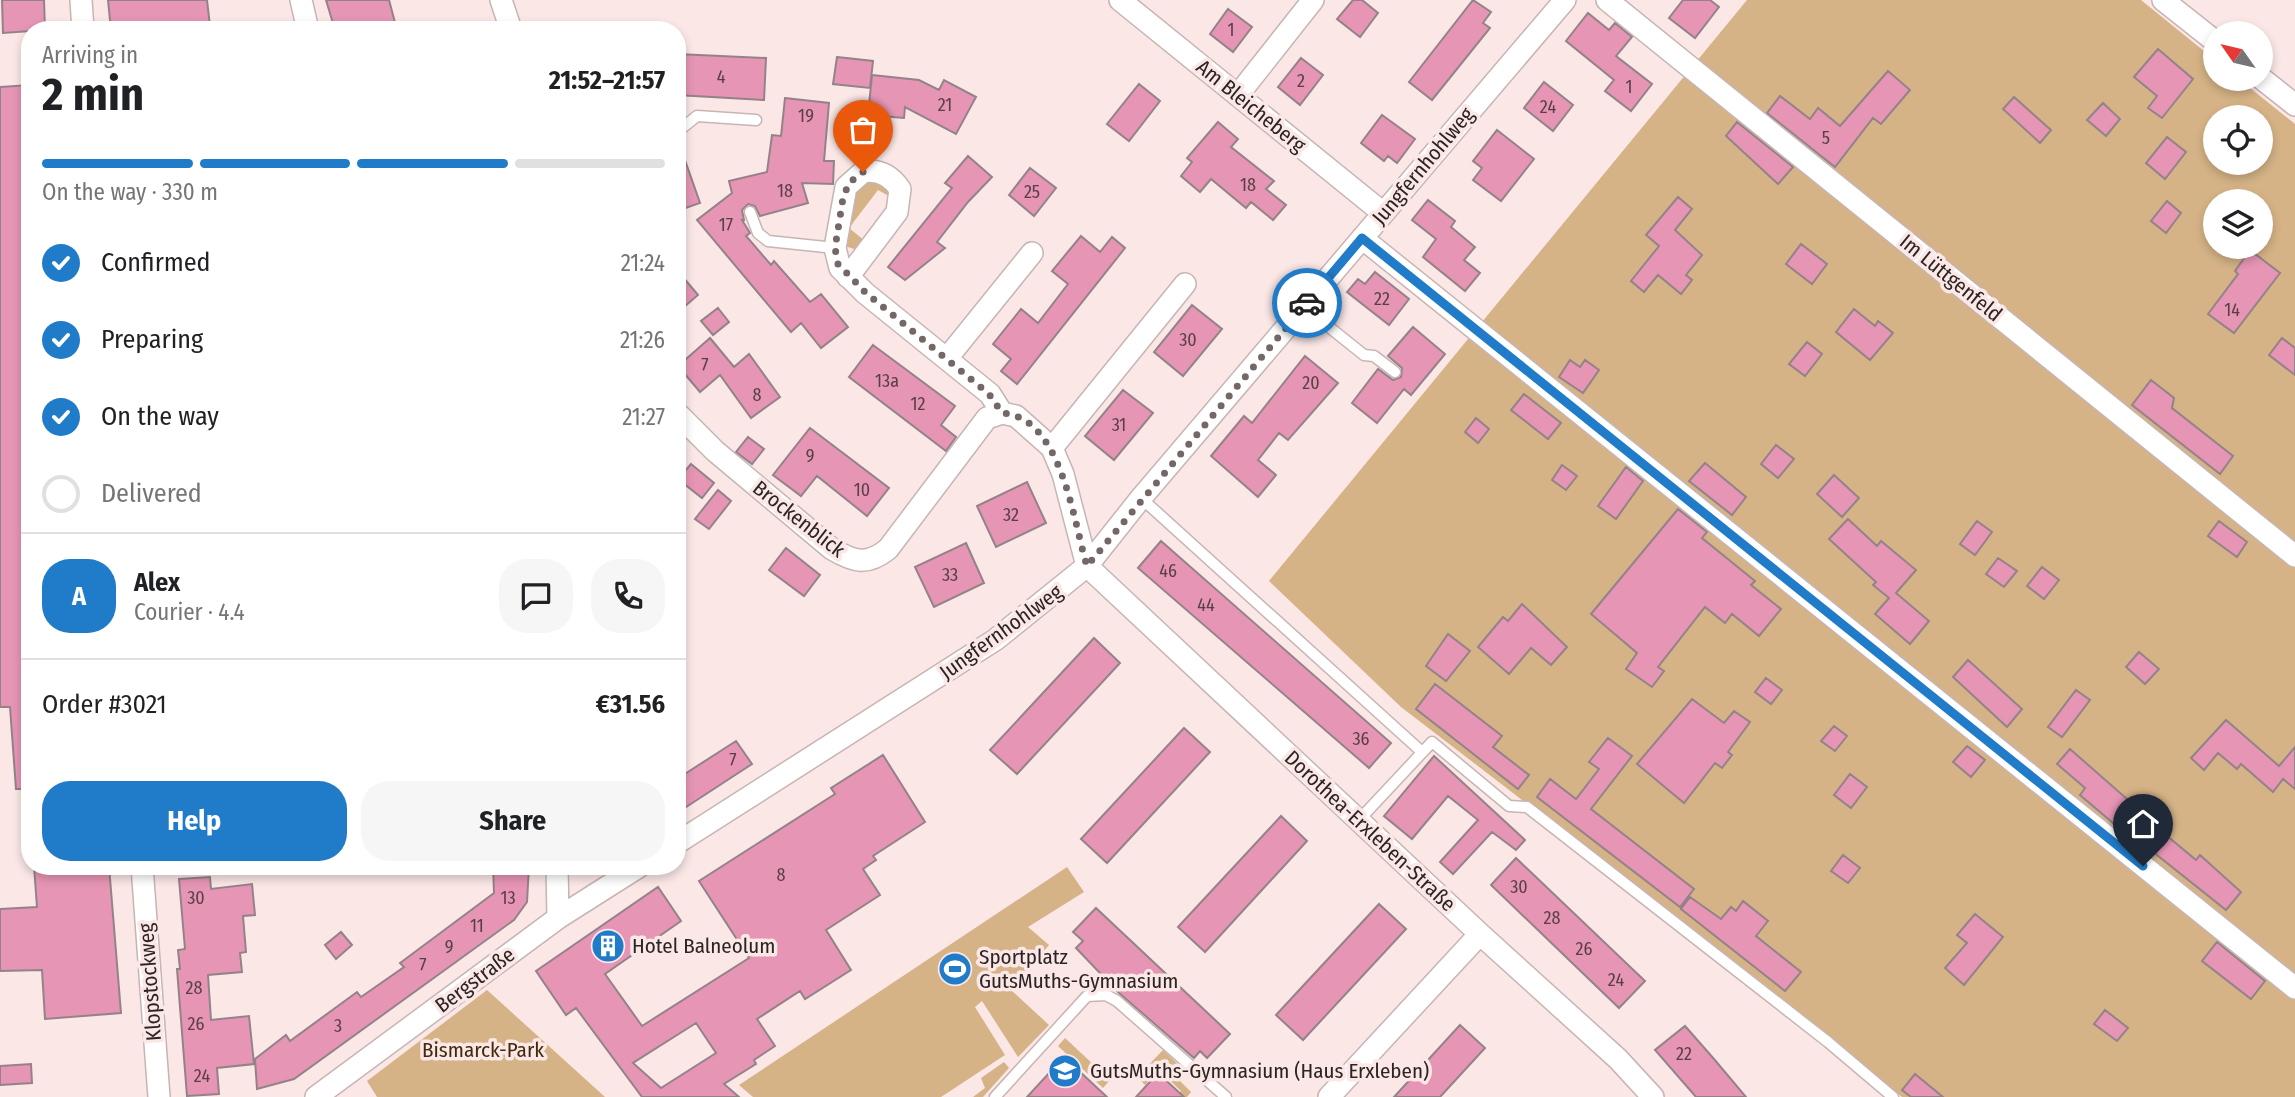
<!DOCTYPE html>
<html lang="en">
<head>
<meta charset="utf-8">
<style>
  body { margin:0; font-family:"Fira Sans Condensed",sans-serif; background:#f6f6f6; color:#202124; height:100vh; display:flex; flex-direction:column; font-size:26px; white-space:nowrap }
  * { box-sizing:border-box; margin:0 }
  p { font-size:23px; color:#757577 }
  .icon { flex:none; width:38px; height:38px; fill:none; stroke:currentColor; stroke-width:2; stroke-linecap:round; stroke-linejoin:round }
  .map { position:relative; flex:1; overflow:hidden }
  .side { position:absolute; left:21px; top:21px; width:665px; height:854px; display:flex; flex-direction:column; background:#fff; border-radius:28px; box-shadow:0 4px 10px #0003 }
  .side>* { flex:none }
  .needle { width:46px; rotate:304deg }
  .tools { position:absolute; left:2203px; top:21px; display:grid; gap:14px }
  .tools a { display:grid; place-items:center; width:70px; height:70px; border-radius:50%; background:#fff; box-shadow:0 4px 10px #0003; font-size:35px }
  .pin { position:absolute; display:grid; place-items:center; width:60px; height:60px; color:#fff; margin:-72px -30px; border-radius:50% 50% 50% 0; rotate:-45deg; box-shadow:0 0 7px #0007 }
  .pin .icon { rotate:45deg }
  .courier { position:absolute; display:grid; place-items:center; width:70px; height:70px; margin:-35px; border:5px solid #207bc8; border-radius:50%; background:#fff; color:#222; box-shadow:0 2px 9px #0007 }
  .overview em { font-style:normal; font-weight:700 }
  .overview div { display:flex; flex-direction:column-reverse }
  .overview { display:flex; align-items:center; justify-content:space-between; height:119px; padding:0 21px }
  h1 { font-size:46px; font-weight:700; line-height:52px }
  .bar { display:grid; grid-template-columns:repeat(4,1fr); gap:10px 7px; align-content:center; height:84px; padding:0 21px }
  .bar i { height:9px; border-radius:5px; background:#e0e0e0 }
  .bar .on { background:#207bc8 }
  .bar p { grid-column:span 4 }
  .line { display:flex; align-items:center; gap:18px; padding:0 21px; border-top:2px solid #e0e0e0 }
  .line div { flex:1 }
  .round { display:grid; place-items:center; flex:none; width:74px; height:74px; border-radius:28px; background:#f6f6f6 }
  ol { padding:0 21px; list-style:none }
  li { display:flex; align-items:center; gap:21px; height:77px }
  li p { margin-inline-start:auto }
  li .icon { padding:7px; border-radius:50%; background:#207bc8; color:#fff; stroke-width:4 }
  li:last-child { color:#757577 }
  li i { width:38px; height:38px; border:4px solid #e0e0e0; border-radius:50% }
  .primary-button { display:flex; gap:14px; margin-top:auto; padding:14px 21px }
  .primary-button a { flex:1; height:80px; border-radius:28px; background:#207bc8; color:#fff; font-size:28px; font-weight:700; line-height:80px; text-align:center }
  .primary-button a+a { background:#f6f6f6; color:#202124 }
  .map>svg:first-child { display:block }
  .green { fill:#d5b386; fill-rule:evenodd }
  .building { fill:#e695b4; stroke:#938388; stroke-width:2; fill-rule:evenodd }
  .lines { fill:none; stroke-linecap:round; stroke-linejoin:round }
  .service-casing { stroke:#c7b5b4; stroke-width:13 }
  .minor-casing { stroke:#c7b5b4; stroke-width:24 }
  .service { stroke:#fff; stroke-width:10 }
  .minor { stroke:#fff; stroke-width:21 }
  .done { stroke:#736867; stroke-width:7; stroke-dasharray:0 12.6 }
  .route { stroke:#207bc8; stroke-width:9 }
  .labels { text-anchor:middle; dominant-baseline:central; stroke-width:7; stroke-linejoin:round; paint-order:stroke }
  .number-label { font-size:18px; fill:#594047 }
  .street-label { font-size:21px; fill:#2a2423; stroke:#fae7e6 }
  .poi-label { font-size:21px; fill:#2a2423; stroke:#fae7e6; text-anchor:start }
  .park-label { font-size:21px; fill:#3f2a0b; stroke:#fae7e6 }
</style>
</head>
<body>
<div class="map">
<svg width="2295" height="1097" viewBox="0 0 2295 1097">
  <rect width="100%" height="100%" fill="#fae7e6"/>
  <!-- green -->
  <path class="green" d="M1747 0H2141L2215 60 2216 79H2239L2295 124V1097H1902L1818 1027 1401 707 1269 581ZM2216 117H2261V163H2216ZM2216 201H2261V247H2216Z
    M867 181 886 184 894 199 878 190 849 228 865 241 857 250 845 246 852 194Z
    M1067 867 1084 892 1028 927 1049 945 1010 989 1049 1025 1018 1057 982 1001 975 1007 1005 1055 941 1097H753L739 1085Z
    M487 990 605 1097H377L367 1081Z
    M1065 1038 1110 1080 1103 1088 1058 1046Z
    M1163 1050 1183 1069 1176 1077 1191 1092 1187 1097H1176L1181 1091 1159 1070 1145 1085 1137 1077Z
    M1004 1062 1009 1068 983 1097H973L985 1088 981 1078Z"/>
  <!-- building -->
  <path class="building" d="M2 0H44L45 30 3 33Z
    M108 0H207L210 26 186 27V30H111Z
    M326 0H389L397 30H335Z
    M1353 0H1362L1378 13 1360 37 1337 19Z
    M1473 0 1491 12 1483 23 1490 28 1432 100 1409 82Z
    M1683 0H1710L1719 7 1695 38 1669 18Z
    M1228 9 1252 27 1233 52 1210 34Z
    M1588 13 1609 30 1615 23 1632 37 1616 56 1652 84 1631 111 1605 91 1614 80 1566 41Z
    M2158 49 2193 79 2162 118 2148 108 2157 96 2134 77Z
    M677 54 766 58 764 100 677 95Z
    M837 57 873 61 870 88 833 84Z
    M1301 58 1323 75 1300 105 1278 87Z
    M1888 71 1910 90 1881 124 1873 118 1835 167 1767 113 1780 96 1810 119 1818 108 1840 126Z
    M872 75 919 80 939 90 944 80 976 97 956 134 905 107 904 118 868 115Z
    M1544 82 1573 105 1553 131 1524 108Z
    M1139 84 1160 101 1129 141 1107 124Z
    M30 85V789H16L10 707H0V87Z
    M2014 97 2051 130 2040 143 2003 109Z
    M785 98 829 103 824 161H834L833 184 802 183 808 203 760 216 755 206 748 204 742 210 744 220H742L750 233 746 236 771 265 774 261 810 302 821 294 848 327 821 348 801 323 791 332 697 220 732 193 729 181 767 172 772 135 781 136Z
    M2103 103 2120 119 2106 136 2087 120Z
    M1382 115 1415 139 1397 163 1388 156 1384 161 1361 143Z
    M1218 122 1238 139 1231 147 1274 181 1266 189 1286 205 1273 220 1251 202 1246 208 1211 179 1200 192 1181 176 1192 162 1187 158Z
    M1737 122 1793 167 1778 184 1726 136Z
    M1497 130 1534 159 1501 201 1473 180 1482 168 1473 161Z
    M2167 137 2186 152 2165 179 2146 163Z
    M677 146H680L700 203 677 211Z
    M968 156 992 177 968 202 937 242 945 248 905 280 888 267 952 188 945 183Z
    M1030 168 1056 188 1034 216 1009 195Z
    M1678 197 1692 209 1675 230 1702 255 1686 275 1692 280 1681 294 1658 275 1644 292 1631 281 1659 246 1646 235Z
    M1428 200 1455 221 1451 227 1475 247 1464 260 1480 273 1465 291 1423 257 1436 239 1412 220Z
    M2167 201 2181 213 2166 233 2151 221Z
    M1081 236 1100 252 1112 237 1125 248 1017 384 1001 371 1011 359 993 344 1021 309 1038 323 1068 284 1052 271Z
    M1801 244 1827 264 1812 284 1786 264Z
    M2250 250 2280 273 2234 333 2208 314 2238 274 2235 271Z
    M677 270 698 295 677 313Z
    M1375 272 1409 299 1389 325 1347 292 1358 279 1365 284Z
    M1192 305 1222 329 1183 376 1154 352Z
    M718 308 729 322 713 335 701 321Z
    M1854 309 1875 326 1878 321 1893 333 1870 360 1836 332Z
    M1413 327 1445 354 1411 395 1404 389 1377 423 1352 403 1378 369 1393 380 1401 377 1402 368 1388 356Z
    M710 338 734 367 749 354 780 397 751 418 720 375 700 392 678 366Z
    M2282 338 2295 348V375L2269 355Z
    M1807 342 1822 354 1805 376 1789 364Z
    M873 345 955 406 941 425 956 437 946 451 849 377Z
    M1305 356 1338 383 1288 440 1279 433 1258 460 1276 475 1258 497 1211 456 1244 416 1252 423Z
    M1570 360 1580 367 1585 360 1599 370 1583 393 1559 377Z
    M2151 380 2174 398 2172 408 2233 456 2220 474 2132 405Z
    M1123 390 1153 413 1114 460 1085 436Z
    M1524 394 1561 423 1548 439 1511 410Z
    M1476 418 1489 429 1478 443 1465 432Z
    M810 428 889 488 867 516 817 476 801 496 773 475Z
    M748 437 764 449 752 464 736 452Z
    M1776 445 1794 459 1778 478 1761 464Z
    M1705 463 1746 497 1732 515 1689 481Z
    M691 464 714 483 702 498 678 479Z
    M1562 465 1577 476 1566 490 1552 480Z
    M1626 467 1643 481 1616 519 1598 506Z
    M1834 475 1859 498 1842 517 1817 494Z
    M1027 482 1046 523 996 547 977 506Z
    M718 490 731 501 709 529 695 519Z
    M1678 509 1707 532 1702 538 1755 581 1751 585 1781 609 1759 636 1732 614 1725 623 1705 607 1658 667 1664 671 1652 687 1626 669 1637 653 1591 614Z
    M1848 519 1877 546 1881 541 1916 570 1896 593 1929 621 1910 644 1875 614 1889 598 1873 585 1876 582 1829 539Z
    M1977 521 1992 532 1975 555 1960 544Z
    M2219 521 2247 542 2237 557 2208 536Z
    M1161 541 1391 743 1369 768 1138 568Z
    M966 543 984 583 934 607 915 567Z
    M786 548 820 575 804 596 769 570Z
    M1998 558 2017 571 2004 587 1986 574Z
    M2042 567 2059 580 2044 599 2027 586Z
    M1522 604 1567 647 1551 665 1531 648 1509 674 1478 647 1503 617 1508 621Z
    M1448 634 1470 651 1446 681 1426 666Z
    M1094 638 1120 663 1017 774 990 750Z
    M2139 652 2159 669 2145 684 2126 667Z
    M1968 660 2022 709 2007 727 1953 677Z
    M1766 678 1782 690 1771 704 1755 692Z
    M1435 684 1502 736 1493 747 1529 775 1518 789 1416 709Z
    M2076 690 2090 700 2062 737 2048 727Z
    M1692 699 1724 723 1734 711 1750 722 1728 752 1732 755 1722 768 1715 763 1684 803 1637 764Z
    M2226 720 2279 766 2295 747V789L2283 779 2273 792 2241 764 2237 769 2218 753 2204 770 2191 758Z
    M1834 726 1847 736 1835 751 1821 741Z
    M1184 728 1210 752 1107 863 1081 839Z
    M1608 738 1632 756 1591 809 1694 889 1680 907 1537 797 1550 779 1576 799 1599 769 1589 762Z
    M736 741 752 764 677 813V779Z
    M1967 746 1985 760 1971 777 1953 762Z
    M2070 749 2135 806 2130 812 2138 819 2126 834 2080 795 2085 788 2057 764Z
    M883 755 925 822 873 856 876 860 863 869 880 895 826 930 851 970 805 999 800 991 757 1019 775 1046 754 1060 756 1064 724 1084 739 1097H642L576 1008 566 1015 536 971 658 887 681 921 605 974 642 1026 749 958 699 881 835 794 831 788ZM696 1023 716 1053 661 1088 633 1063Z
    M1434 756 1525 840 1516 850 1492 832 1453 874 1440 862 1478 820 1448 796 1412 839 1384 816Z
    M1850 774 1867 787 1851 808 1834 795Z
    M1281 816 1307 841 1205 952 1178 927Z
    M2160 830 2196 860 2200 855 2241 892 2226 910 2147 847Z
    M1843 855 1860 868 1848 883 1831 871Z
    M1516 858 1645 981 1619 1008 1491 885Z
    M34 866H109L121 1013 45 1019 42 970 0 971V909L37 907Z
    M493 866H529L527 902 514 920 294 1079 257 1089 255 1059 286 1035 290 1041 357 992 361 997 404 967 400 963 494 893Z
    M210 877 211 889 252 884 255 915 243 916 246 952 240 953 242 972 208 975 211 1020 249 1016 254 1064 217 1068 219 1094 187 1096 177 969H180L178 950 185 949 179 879Z
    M1690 897 1721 919 1731 907 1736 911 1743 901 1768 921 1756 936 1801 972 1785 991 1681 909Z
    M1379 904 1406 929 1303 1040 1276 1015Z
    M1096 908 1230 1034 1207 1058 1200 1051 1194 1058 1119 993 1076 948 1083 941 1073 932Z
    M1975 914 2003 937 1964 985 1945 968 1967 943 1957 935Z
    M341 932 352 945 336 959 325 945Z
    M2217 942 2265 981 2251 999 2202 961Z
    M2105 1010 2128 1028 2117 1041 2094 1024Z
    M1460 1025 1485 1048 1440 1097H1394Z
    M1685 1026 1714 1059 1746 1097H1696L1655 1050Z
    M1064 1057 1107 1097H1027Z
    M31 1064 32 1083 0 1085V1066Z
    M1158 1073 1184 1097H1136Z
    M1915 1074 1943 1097H1911L1902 1090Z"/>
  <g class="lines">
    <defs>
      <path id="service" d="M677 132 697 116 756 120
        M750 212 758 233 768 241 835 248
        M1304 307 1364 355 1374 356 1395 372
        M1141 498 1422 752
        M1359 820 1432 742 1509 806 1527 807 1828 1042 1893 1097
        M995 1097 1087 996 1106 995 1117 1001 1226 1097"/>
      <path id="minor" d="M81 0 83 30
        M301 0 308 30
        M501 0 511 30
        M1120 0 1383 213
        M1607 0 2295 556
        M2163 0 2216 42
        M2261 78 2295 105
        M1238 95 1313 0
        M1362 238 2295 988
        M848 277 897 212 900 189C891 176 879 169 863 172L846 187 835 248 840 268 865 293 990 394 1002 413 1016 416 1052 448 1063 474 1087 566 1480 934 1618 1059 1653 1097
        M948 357 1032 253
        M677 413 715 451 832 549C854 562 867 566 888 549L987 418 1002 413
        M1052 448 1185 284
        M677 843 995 640 1087 566 1141 498 1565 0
        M142 866 159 1097
        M557 866 558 918
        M316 1097 558 918 640 866
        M1329 1097 1480 934"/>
    </defs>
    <!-- service casing -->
    <use href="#service" class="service-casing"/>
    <!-- minor casing -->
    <use href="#minor" class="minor-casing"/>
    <!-- service -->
    <use href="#service" class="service"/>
    <!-- minor -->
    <use href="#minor" class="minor"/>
  </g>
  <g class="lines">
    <!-- done -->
    <path class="done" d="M863 172 849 183 843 198 835 248 838 264 866 293 989 394 1002 413C1062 417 1073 521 1087 566L1307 303"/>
    <!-- route -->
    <path class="route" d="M1307 303 1362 238 2143 866"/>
  </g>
  <!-- icons -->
  <defs>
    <symbol id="building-disc" viewBox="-11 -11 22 22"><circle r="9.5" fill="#207bc8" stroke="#fae7e6"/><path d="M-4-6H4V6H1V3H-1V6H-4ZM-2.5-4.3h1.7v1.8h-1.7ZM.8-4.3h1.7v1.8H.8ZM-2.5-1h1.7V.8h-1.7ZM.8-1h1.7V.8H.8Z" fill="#fff"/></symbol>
    <symbol id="stadium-disc" viewBox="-11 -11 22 22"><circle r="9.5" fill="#207bc8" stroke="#fae7e6"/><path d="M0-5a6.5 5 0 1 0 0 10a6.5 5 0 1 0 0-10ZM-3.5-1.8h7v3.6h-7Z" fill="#fff"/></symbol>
    <symbol id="school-disc" viewBox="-11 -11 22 22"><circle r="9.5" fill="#207bc8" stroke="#fae7e6"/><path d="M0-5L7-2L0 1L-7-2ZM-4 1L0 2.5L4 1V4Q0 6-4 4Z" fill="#fff"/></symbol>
  </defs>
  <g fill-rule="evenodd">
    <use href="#building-disc" x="589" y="927" width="38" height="38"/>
    <use href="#stadium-disc" x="936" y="950" width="38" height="38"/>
    <use href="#school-disc" x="1046" y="1052" width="38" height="38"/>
  </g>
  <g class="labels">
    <!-- number labels -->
    <g class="number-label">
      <text x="1231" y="30">1</text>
      <text x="721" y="77">4</text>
      <text x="1301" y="81">2</text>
      <text x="1629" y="87">1</text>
      <text x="945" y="105">21</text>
      <text x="1548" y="107">24</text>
      <text x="806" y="116">19</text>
      <text x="1826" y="138">5</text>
      <text x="1248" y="185">18</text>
      <text x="785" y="191">18</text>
      <text x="1032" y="192">25</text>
      <text x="726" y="225">17</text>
      <text x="1382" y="299">22</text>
      <text x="2232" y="310">14</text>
      <text x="1188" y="340">30</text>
      <text x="705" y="365">7</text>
      <text x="887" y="381">13a</text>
      <text x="1311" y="383">20</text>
      <text x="757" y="395">8</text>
      <text x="918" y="404">12</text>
      <text x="1119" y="425">31</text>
      <text x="810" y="456">9</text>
      <text x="862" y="490">10</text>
      <text x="1011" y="515">32</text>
      <text x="1168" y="571">46</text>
      <text x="950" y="575">33</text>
      <text x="1206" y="605">44</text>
      <text x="1361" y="739">36</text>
      <text x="733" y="760">7</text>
      <text x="781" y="875">8</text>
      <text x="1519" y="887">30</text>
      <text x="196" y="898">30</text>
      <text x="508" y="898">13</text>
      <text x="1552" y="918">28</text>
      <text x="477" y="926">11</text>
      <text x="449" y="947">9</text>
      <text x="1584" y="949">26</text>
      <text x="423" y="965">7</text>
      <text x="1616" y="980">24</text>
      <text x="194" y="988">28</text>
      <text x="196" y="1024">26</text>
      <text x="338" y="1026">3</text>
      <text x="1684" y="1054">22</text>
      <text x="202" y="1076">24</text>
    </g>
    <!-- street labels -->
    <g class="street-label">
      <text transform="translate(1251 106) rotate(39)">Am Bleicheberg</text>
      <text transform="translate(1423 166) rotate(-50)">Jungfernhohlweg</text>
      <text transform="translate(1951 278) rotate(39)">Im Lüttgenfeld</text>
      <text transform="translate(799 519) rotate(38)">Brockenblick</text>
      <text transform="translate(1001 632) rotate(-36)">Jungfernhohlweg</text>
      <text transform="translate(1370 831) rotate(43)">Dorothea-Erxleben-Straße</text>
      <text transform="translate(475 980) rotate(-37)">Bergstraße</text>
      <text transform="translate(150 982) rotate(-94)">Klopstockweg</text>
    </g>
    <!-- poi labels -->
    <g class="poi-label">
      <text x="632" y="946">Hotel Balneolum</text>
      <text x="979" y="957">Sportplatz<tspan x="979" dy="24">GutsMuths-Gymnasium</tspan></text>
      <text x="1090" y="1071">GutsMuths-Gymnasium (Haus Erxleben)</text>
    </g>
    <!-- park labels -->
    <g class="park-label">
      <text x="483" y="1050">Bismarck-Park</text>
    </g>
  </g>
</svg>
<div class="tools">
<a><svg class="needle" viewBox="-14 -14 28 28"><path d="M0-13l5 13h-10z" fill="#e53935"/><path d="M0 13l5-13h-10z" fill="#757577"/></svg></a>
<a><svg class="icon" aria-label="locate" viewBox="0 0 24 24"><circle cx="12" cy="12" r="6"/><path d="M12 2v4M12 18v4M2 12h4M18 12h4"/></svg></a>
<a><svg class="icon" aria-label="layers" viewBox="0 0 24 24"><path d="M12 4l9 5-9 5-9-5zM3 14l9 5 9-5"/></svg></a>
</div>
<div class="pin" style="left:863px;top:172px;background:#ea580c"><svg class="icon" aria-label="bag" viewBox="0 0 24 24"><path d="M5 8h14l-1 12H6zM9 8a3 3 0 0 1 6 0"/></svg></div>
<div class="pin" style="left:2143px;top:866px;background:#1f2937"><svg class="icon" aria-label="home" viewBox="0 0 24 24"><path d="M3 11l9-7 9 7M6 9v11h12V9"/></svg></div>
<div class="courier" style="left:1307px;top:303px"><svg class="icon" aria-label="car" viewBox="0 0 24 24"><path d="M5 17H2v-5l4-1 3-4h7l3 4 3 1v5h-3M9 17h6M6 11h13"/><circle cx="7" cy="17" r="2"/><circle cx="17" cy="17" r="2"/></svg></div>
<section class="side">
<div class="overview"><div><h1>2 min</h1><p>Arriving in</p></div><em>21:52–21:57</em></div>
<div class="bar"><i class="on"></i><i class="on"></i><i class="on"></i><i></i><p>On the way · 330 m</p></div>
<ol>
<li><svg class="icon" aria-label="check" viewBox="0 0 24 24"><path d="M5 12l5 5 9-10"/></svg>Confirmed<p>21:24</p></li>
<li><svg class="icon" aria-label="check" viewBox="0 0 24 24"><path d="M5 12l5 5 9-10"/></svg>Preparing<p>21:26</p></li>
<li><svg class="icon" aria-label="check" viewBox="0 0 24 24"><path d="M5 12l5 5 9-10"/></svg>On the way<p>21:27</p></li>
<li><i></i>Delivered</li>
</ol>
<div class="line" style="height:126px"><b class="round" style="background:#207bc8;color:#fff">A</b><div><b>Alex</b><p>Courier · 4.4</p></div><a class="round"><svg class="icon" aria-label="chat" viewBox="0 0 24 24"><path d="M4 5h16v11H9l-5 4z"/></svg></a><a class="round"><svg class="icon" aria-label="phone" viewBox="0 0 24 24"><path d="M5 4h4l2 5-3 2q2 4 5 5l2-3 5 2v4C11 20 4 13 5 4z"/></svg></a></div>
<div class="line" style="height:91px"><div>Order #3021</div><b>€31.56</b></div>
<div class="primary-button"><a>Help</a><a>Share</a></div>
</section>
</div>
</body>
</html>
